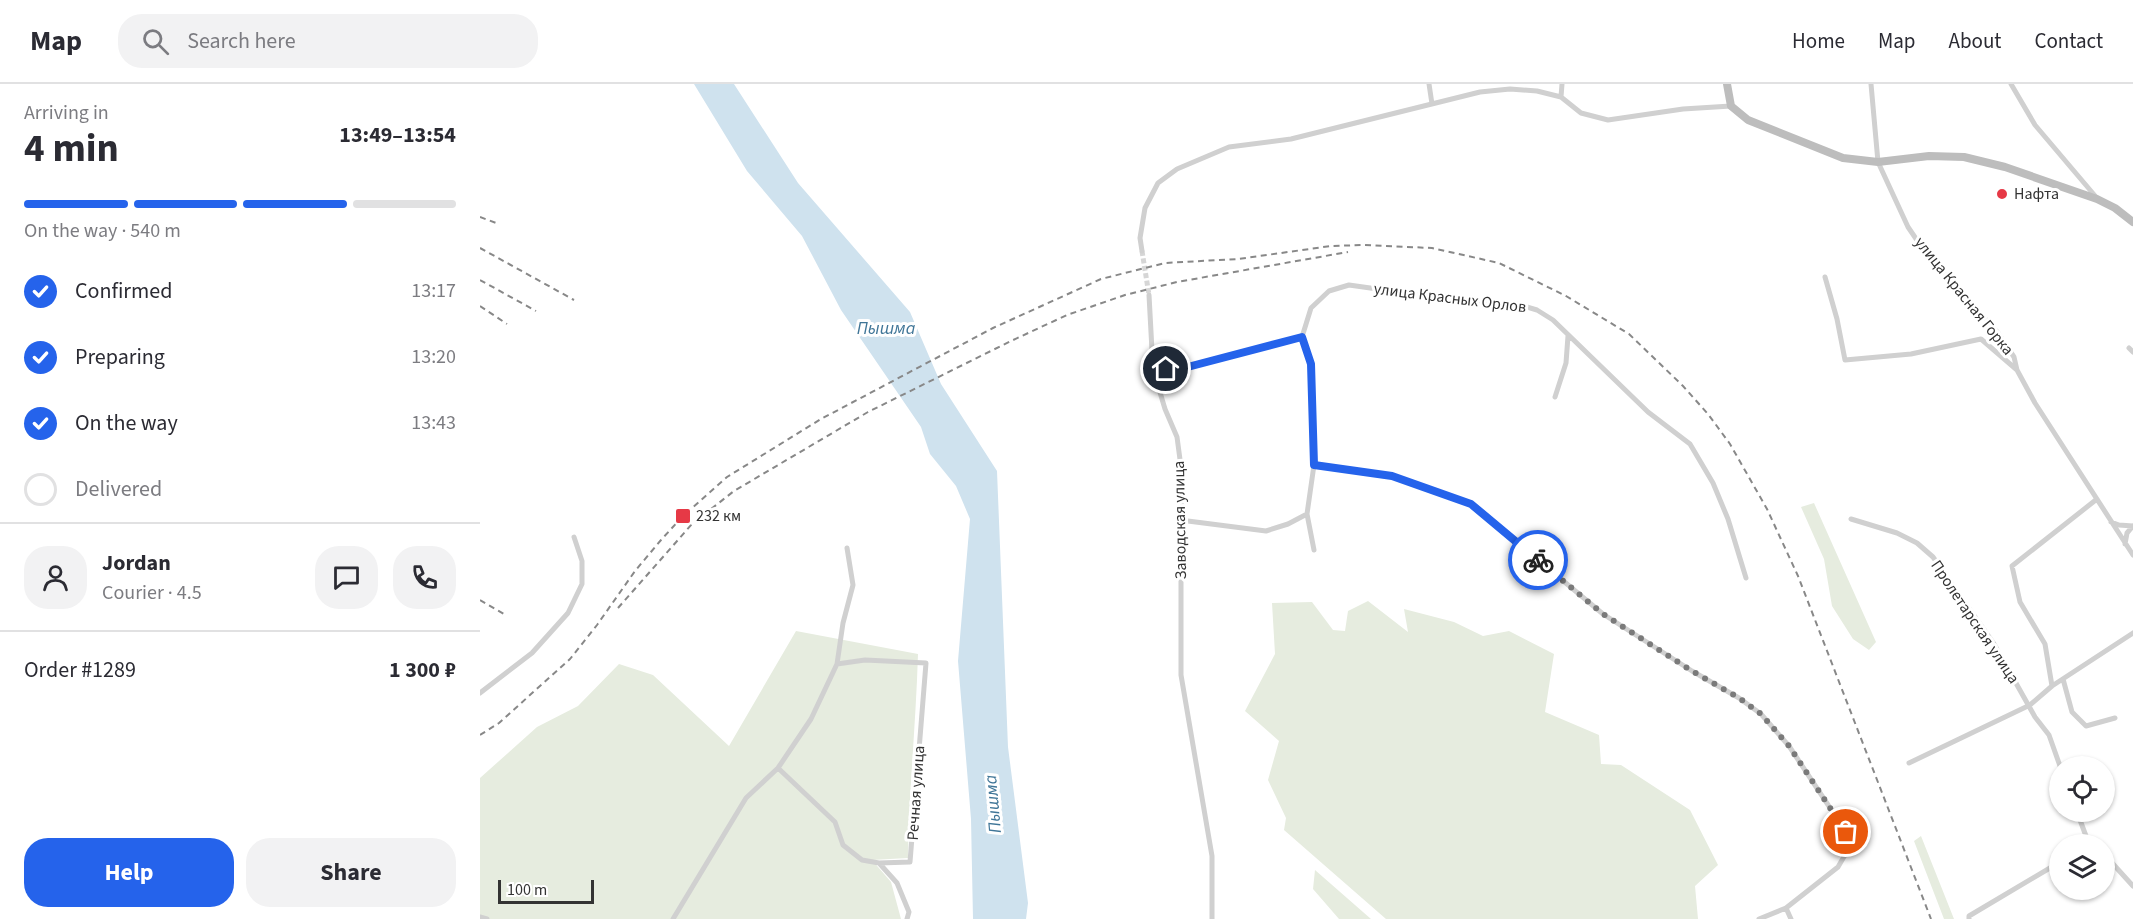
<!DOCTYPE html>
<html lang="en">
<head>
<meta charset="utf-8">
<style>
  body { margin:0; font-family:"Source Sans 3",sans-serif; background:#f2f2f3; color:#2b2b33; height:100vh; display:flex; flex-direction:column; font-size:22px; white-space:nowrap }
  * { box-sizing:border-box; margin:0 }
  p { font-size:20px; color:#7c7c81 }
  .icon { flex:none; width:33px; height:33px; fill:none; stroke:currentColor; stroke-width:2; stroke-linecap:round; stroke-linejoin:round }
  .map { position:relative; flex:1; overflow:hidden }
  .side { display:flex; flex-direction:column; background:#fff; width:480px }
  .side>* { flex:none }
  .buttons { position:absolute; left:1569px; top:672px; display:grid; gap:12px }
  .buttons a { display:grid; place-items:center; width:66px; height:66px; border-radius:50%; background:#fff; box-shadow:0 2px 4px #0004; font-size:30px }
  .scale { position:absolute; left:18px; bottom:15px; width:96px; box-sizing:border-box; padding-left:6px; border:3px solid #333; border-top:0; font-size:16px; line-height:21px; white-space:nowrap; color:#333; -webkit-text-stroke:4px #fff; paint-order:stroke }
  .pin { position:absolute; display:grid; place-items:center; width:51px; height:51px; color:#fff; margin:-26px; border:3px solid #fff; border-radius:50%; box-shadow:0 2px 6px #0007 }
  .courier { position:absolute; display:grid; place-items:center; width:60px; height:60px; margin:-30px; border:4px solid #2563eb; border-radius:50%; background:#fff; color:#222; box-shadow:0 2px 8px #0007 }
  .summary em { font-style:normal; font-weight:700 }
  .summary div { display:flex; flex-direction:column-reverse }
  .summary { display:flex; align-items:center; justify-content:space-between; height:102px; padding:0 24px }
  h1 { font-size:39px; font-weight:700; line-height:45px }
  .bar { display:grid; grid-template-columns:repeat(4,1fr); gap:9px 6px; align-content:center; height:72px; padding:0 24px }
  .bar i { height:8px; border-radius:4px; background:#e1e1e2 }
  .bar .selected { background:#2563eb }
  .bar p { grid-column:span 4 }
  .line { display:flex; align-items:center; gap:15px; padding:0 24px; border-top:2px solid #e1e1e2 }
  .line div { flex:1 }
  .round { display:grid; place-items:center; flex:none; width:63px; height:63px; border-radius:24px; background:#f2f2f3 }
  ol { padding:0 24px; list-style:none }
  li { display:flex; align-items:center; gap:18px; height:66px }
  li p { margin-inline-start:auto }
  li .icon { padding:6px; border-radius:50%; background:#2563eb; color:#fff; stroke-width:4 }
  li:last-child { color:#7c7c81 }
  li i { width:33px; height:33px; border:3px solid #e1e1e2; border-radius:50% }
  .cta { display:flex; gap:12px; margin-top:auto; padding:12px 24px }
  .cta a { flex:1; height:69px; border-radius:24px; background:#2563eb; color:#fff; font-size:24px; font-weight:700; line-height:69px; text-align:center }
  .cta a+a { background:#f2f2f3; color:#2b2b33 }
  header { display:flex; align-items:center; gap:36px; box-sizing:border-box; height:84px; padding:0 30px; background:#fff; border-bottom:2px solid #e1e1e2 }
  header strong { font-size:28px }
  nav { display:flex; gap:33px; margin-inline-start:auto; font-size:21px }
  .search { width:420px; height:54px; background:#f2f2f3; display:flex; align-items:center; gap:15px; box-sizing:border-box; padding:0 21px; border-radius:24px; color:#7c7c81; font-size:22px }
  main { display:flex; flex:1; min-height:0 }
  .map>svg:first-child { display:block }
  .green { fill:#e6ecdf }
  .water { fill:#cfe2ee }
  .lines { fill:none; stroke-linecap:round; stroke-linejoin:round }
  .minor-tunnel { stroke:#d6d6d6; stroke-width:5; stroke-dasharray:5 2.5; stroke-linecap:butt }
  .minor { stroke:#d0d0d0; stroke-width:5 }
  .secondary { stroke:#bdbdbd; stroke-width:8 }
  .rail { stroke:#888; stroke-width:2; stroke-dasharray:6 4.5; stroke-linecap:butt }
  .done { stroke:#7a7a7a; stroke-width:6; stroke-dasharray:0 10.8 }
  .route { stroke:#2563eb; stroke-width:8 }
  .poi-dot { fill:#e63946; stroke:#fff; stroke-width:2 }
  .labels { text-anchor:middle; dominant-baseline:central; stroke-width:6; stroke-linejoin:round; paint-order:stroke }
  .poi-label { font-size:16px; fill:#333; stroke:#fff; text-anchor:start }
  .street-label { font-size:16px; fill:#333; stroke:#fff }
  .water-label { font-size:18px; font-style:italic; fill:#3f7597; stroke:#fff }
</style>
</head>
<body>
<header>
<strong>Map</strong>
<div class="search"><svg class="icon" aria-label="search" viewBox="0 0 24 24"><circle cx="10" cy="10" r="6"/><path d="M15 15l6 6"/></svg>Search here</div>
<nav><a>Home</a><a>Map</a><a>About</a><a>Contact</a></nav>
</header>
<main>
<section class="side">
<div class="summary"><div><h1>4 min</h1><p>Arriving in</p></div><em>13:49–13:54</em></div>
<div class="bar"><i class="selected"></i><i class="selected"></i><i class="selected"></i><i></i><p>On the way · 540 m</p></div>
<ol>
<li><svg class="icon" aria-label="check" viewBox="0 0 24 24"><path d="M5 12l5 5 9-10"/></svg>Confirmed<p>13:17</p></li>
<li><svg class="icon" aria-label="check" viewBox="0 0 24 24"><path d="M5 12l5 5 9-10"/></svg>Preparing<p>13:20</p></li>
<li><svg class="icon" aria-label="check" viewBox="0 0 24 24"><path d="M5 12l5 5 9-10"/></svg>On the way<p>13:43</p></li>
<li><i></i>Delivered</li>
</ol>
<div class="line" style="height:108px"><a class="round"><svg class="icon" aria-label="person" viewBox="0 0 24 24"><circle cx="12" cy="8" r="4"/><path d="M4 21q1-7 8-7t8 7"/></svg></a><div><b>Jordan</b><p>Courier · 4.5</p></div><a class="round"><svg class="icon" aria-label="chat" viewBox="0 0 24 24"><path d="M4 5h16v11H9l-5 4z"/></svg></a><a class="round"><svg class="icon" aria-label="phone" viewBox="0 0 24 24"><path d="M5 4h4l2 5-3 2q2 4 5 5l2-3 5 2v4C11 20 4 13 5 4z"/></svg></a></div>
<div class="line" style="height:78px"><div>Order #1289</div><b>1 300 ₽</b></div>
<div class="cta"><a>Help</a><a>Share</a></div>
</section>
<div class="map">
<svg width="1653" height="835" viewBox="0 0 1653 835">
  <rect width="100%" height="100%" fill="#fff"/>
  <!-- green -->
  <path class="green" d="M1334 419 1396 558 1389 566 1373 555 1352 522 1344 475 1321 423Z
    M888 517 928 548 924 525 974 538 1003 552 1029 547 1074 570 1065 628 1119 651 1121 680 1141 681 1210 726 1238 781 1215 802 1218 835H906L804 746 806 734 788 696 799 657 765 627 795 570 792 519 832 518 853 546 865 547 868 527Z
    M316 547 438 570C436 638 429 706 428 774L392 776 411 798 421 835H0V694L57 643 98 622 139 580 173 591 249 662Z
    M1441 752 1474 835H1464L1434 757Z
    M835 786 891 835H859L833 805Z"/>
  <!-- water -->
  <path class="water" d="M214 0H254L318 99 430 228 461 300 517 387 528 663 548 819 546 835H493L491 735 478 577 490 435 476 402 450 370 441 343 361 226 322 152 267 87Z"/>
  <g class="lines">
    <!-- minor-tunnel -->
    <path class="minor-tunnel" d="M662 167 669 211"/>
    <!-- minor -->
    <path class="minor" d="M949 0 952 20
      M1391 0 1398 78 1428 143 1445 168 1518 249 1534 273 1537 286 1555 319 1653 471
      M1531 0 1555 41 1616 113
      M1081 13 1082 0
      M662 167 660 154 665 124 678 99 697 85 749 63 811 55 1000 8 1030 5 1057 7 1081 13 1101 29 1128 36 1203 25 1251 22
      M1345 193 1357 235 1365 276 1431 270 1501 255 1537 286
      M669 211 673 285 685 325 697 353 701 383V591L732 772V835
      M822 253 831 280 834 381 827 430 834 466
      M1649 264 1653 268
      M673 285 700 284 822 253 831 224 849 207 869 201 954 213 1037 220 1057 226 1073 236 1168 328 1210 360 1233 399 1248 435 1266 494
      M1075 313 1086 279 1088 252
      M834 381 912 392 991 420 1123 530 1212 587 1259 614 1281 630 1309 662 1366 748 1369 764 1358 783 1306 824 1279 835
      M1371 435 1417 449 1437 459 1453 473 1514 560 1555 633 1569 651 1580 682
      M700 436 786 447 808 440 827 430
      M1631 438 1639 441 1653 442
      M1645 460 1647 449 1653 442
      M357 580 385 576 446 579 430 778 399 779 417 799 429 828 427 835
      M1583 595 1592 628 1606 642 1635 634
      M1572 602 1565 560 1540 518 1532 482 1617 415
      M0 609 52 569 88 529 102 500V477L94 453
      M1429 679 1550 621 1572 602 1653 549
      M298 684 355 738 363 761 382 776 399 779
      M1597 728 1609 760
      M1624 770 1653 802
      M1306 824 1311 835
      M0 833 7 835
      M193 835 266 714 298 684 331 635 357 580 363 539 373 501 367 464
      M1489 835V832L1580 778"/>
    <!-- secondary -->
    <path class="secondary" d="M1247 0 1251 22 1268 36 1363 74 1398 78 1449 72 1484 73 1525 83 1617 115 1635 124 1653 138"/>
    <!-- rail -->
    <path class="rail" d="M0 133 16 139
      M0 164 94 216
      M0 196 56 227
      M0 222 27 240
      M0 516 24 530
      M138 524 212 440 254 407 388 328 531 257 587 231 645 211 697 198 868 168
      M0 651 19 639 90 575 117 541 155 487 181 456 203 432 247 393 341 335 513 244 621 195 685 179 758 175 851 162 883 161 952 164 1019 179 1086 212 1149 250 1203 302 1228 330 1250 360 1287 425 1318 492 1451 835"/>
  </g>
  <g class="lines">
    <!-- done -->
    <path class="done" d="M1058 476 1123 530 1212 587 1259 614 1281 630 1309 662 1366 748"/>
    <!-- route -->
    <path class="route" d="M686 285H700L822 253 831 280 834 381 912 392 991 420 1058 476"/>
  </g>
  <!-- markers -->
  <g class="poi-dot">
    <circle cx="1522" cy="110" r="6"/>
    <rect x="195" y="424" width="16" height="16" rx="3"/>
  </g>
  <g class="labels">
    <!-- poi labels -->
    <g class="poi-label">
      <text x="1534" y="110">Нафта</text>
      <text x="216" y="432">232 км</text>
    </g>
    <!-- street labels -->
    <g class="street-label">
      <text transform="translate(1484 212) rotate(51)">улица Красная Горка</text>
      <text transform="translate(970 214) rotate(7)">улица Красных Орлов</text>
      <text transform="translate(700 436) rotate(-91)">Заводская улица</text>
      <text transform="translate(1495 538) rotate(56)">Пролетарская улица</text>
      <text transform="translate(436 709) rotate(-86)">Речная улица</text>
    </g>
    <!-- water labels -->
    <g class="water-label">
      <text x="406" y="244">Пышма</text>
      <text transform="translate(513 720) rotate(-95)">Пышма</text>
    </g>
  </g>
</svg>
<div class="buttons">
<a><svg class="icon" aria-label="locate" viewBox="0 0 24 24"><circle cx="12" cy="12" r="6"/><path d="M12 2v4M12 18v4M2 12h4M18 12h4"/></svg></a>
<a><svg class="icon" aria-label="layers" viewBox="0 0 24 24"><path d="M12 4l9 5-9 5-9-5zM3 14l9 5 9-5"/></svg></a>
</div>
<div class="scale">100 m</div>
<div class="pin" style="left:1366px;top:748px;background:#ea580c"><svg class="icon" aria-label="bag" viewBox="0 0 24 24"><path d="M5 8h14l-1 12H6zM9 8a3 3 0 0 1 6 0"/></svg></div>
<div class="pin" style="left:686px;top:285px;background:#1f2937"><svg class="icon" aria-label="home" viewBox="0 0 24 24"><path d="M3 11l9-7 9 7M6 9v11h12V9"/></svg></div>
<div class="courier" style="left:1058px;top:476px"><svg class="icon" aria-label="bike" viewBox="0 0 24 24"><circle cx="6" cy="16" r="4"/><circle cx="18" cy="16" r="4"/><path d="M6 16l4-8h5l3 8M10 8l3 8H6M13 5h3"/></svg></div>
</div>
</main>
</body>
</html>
